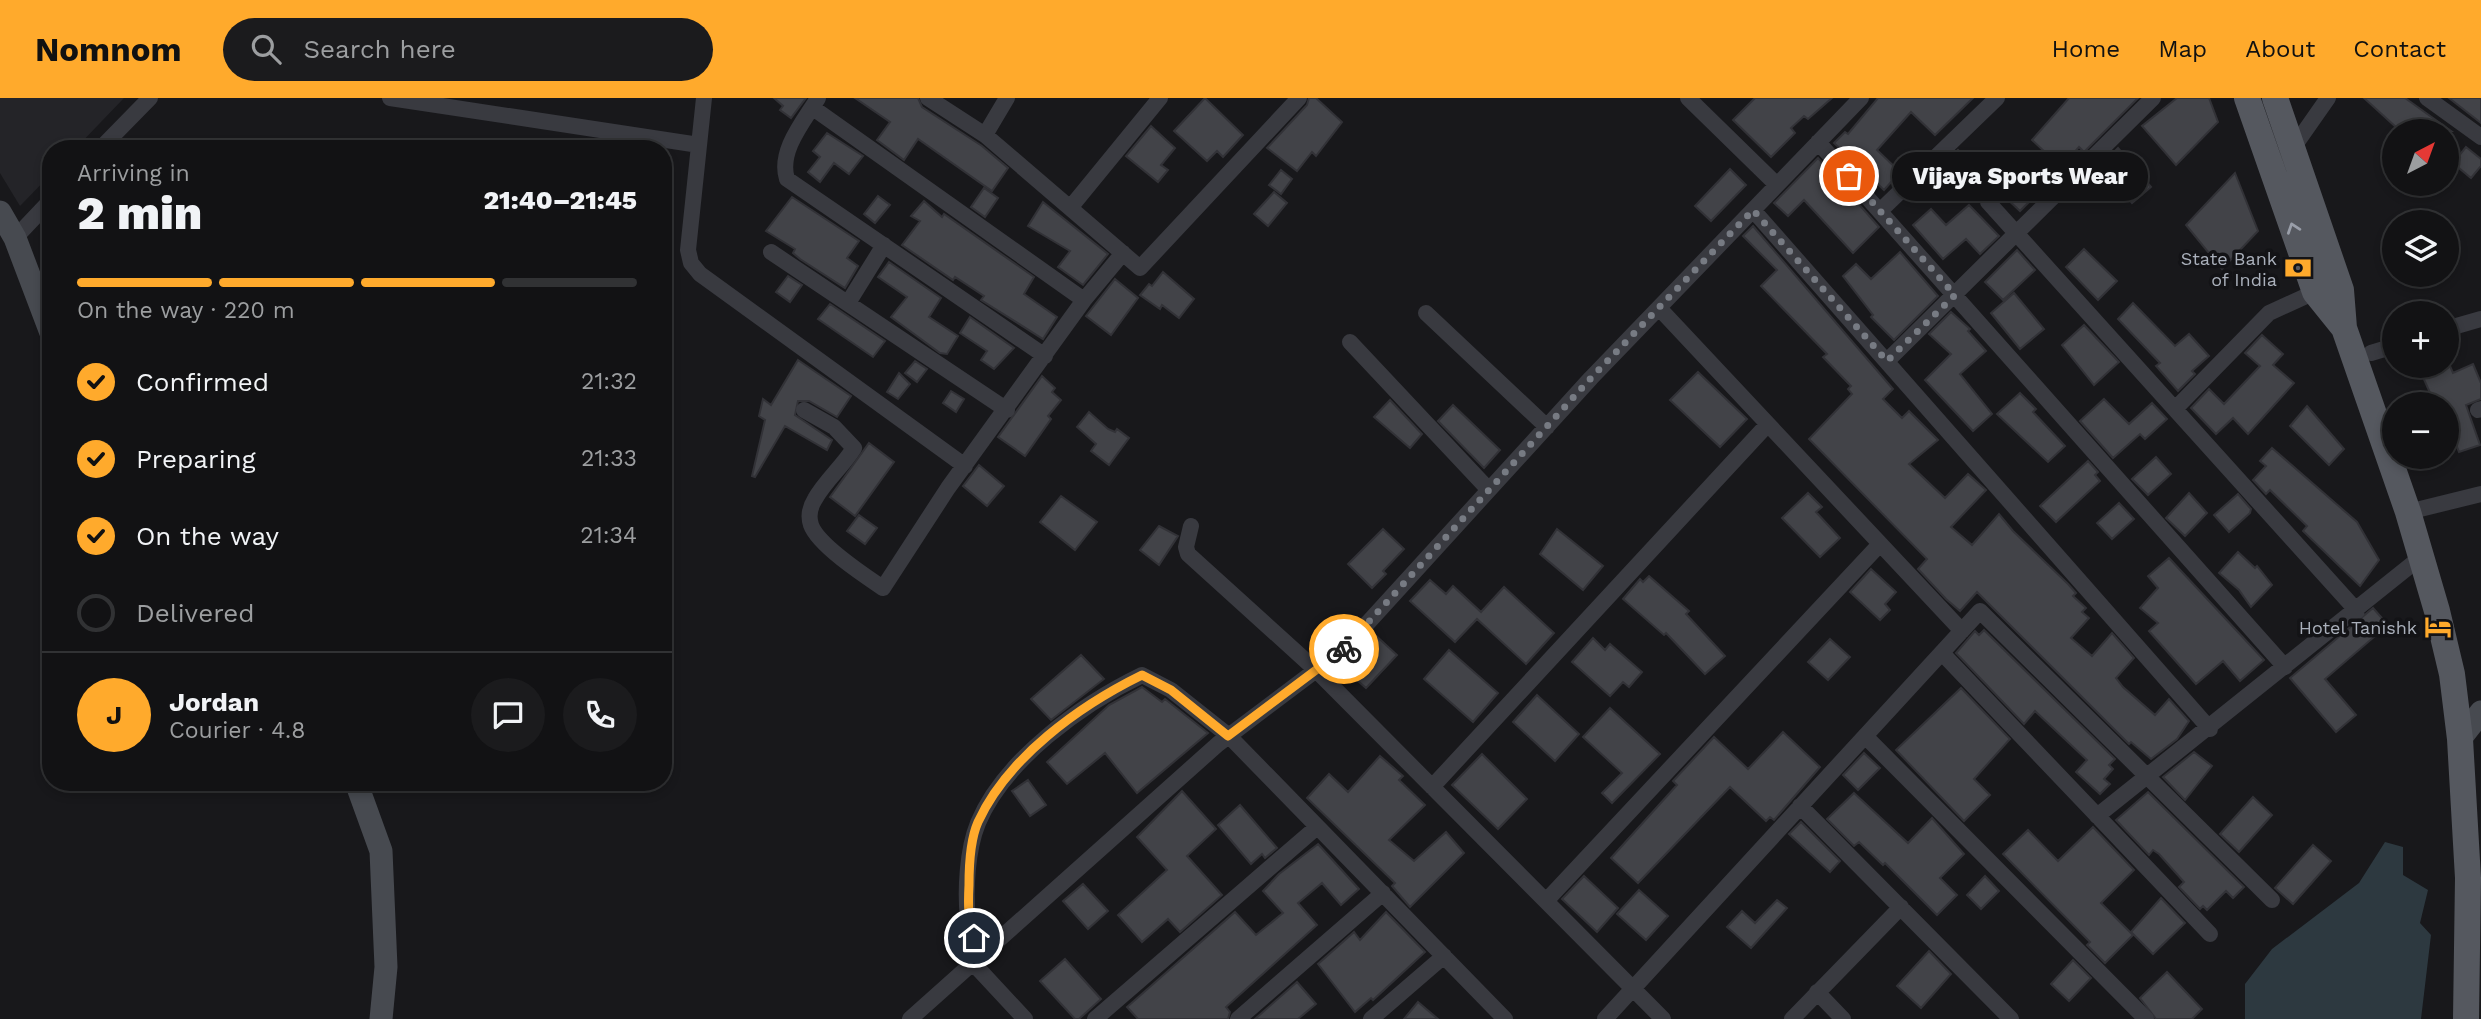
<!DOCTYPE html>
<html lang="en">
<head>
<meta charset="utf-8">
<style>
  body { margin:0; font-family:"Work Sans",sans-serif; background:#1b1b1d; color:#f1f3f6; height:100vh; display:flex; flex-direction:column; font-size:26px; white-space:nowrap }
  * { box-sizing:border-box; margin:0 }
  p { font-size:23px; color:#9c9ea0 }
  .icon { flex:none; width:38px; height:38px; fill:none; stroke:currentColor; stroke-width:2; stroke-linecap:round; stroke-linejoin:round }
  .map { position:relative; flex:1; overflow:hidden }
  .drawer { position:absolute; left:42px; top:42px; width:630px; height:651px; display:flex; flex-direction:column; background:#121214; border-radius:28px; box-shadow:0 4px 10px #0003,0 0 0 2px #313234 }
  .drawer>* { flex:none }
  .needle { width:46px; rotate:41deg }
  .buttons { position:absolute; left:2382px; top:21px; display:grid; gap:14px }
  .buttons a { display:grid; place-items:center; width:77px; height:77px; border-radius:50%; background:#121214; box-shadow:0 4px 10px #0003,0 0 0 2px #313234; font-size:35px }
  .pin { position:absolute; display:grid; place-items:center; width:60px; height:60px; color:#fff; margin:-30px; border:4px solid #fff; border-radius:50%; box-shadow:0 2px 7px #0007 }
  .courier { position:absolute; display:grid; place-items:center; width:70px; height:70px; margin:-35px; border:5px solid #ffaa2c; border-radius:50%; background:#fff; color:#222; box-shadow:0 2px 9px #0007 }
  .bubble { position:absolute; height:49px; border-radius:24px; background:#121214; box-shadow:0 4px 10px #0003,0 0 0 2px #313234; font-size:23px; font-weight:800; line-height:49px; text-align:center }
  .head em { font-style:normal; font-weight:800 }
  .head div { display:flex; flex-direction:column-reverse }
  .head { display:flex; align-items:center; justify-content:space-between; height:119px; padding:0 35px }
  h1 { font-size:46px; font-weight:800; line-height:52px }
  .bar { display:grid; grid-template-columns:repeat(4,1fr); gap:10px 7px; align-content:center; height:84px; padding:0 35px }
  .bar i { height:9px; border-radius:5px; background:#313234 }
  .bar .current { background:#ffaa2c }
  .bar p { grid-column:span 4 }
  .line { display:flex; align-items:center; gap:18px; padding:0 35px; border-top:2px solid #313234 }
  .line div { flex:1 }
  .round { display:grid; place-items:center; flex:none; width:74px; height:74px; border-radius:37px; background:#1b1b1d }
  ol { padding:0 35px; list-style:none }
  li { display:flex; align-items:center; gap:21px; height:77px }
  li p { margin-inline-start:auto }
  li .icon { padding:7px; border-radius:50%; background:#ffaa2c; color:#111; stroke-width:4 }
  li:last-child { color:#9c9ea0 }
  li i { width:38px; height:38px; border:4px solid #313234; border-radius:50% }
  header { display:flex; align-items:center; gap:42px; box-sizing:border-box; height:98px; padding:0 35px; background:#ffaa2c; color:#111 }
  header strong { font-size:33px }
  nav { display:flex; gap:38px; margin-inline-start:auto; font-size:24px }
  .search { width:490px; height:63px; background:#1b1b1d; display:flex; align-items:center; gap:18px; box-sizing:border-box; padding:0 24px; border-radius:38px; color:#9c9ea0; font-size:26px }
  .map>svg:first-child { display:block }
  .built { fill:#242428 }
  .water { fill:#2d3940 }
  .building { fill:#424348; stroke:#323237; stroke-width:2 }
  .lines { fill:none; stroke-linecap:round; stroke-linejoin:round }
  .street { stroke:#393a40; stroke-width:16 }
  .secondary { stroke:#474a50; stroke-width:23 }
  .primary { stroke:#55585f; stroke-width:26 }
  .oneway { stroke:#999ea9 }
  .done { stroke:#777b83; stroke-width:7; stroke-dasharray:0 12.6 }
  .route { stroke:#ffaa2c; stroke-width:9 }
  .labels { text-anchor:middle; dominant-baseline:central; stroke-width:7; stroke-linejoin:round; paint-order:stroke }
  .poi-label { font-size:18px; fill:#aab0bb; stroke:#131316; text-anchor:end }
</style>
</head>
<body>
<header>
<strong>Nomnom</strong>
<div class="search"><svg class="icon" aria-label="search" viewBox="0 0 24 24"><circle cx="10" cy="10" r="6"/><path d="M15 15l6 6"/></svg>Search here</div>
<nav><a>Home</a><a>Map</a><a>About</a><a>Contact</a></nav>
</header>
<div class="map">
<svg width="2481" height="921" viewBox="0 0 2481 921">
  <rect width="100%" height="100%" fill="#18181b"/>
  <!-- built -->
  <path class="built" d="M0 0H124L75 51H51V76L20 108 0 75Z"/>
  <!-- water -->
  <path class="water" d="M2385 744 2403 749V777L2428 792 2420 825 2431 837 2421 921H2245V886L2272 851 2359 785Z"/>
  <!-- building -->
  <path class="building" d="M774 0H806L791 20 780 12 783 8Z
    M855 0H918L922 9 982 48 1008 70 992 93 918 41 904 62 877 42 890 24Z
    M1205 0 1243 37 1223 59 1217 53 1207 63 1174 33Z
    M1309 0H1316L1342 24 1316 58 1312 54 1297 73 1267 50 1307 7Z
    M1755 0H1832L1808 21 1804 18 1791 30 1795 35 1771 59 1733 22Z
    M1878 0H1973L1935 37 1911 14 1877 52 1900 74 1884 92 1834 45 1845 34 1848 36Z
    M2069 0H2138L2084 54 2079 49 2061 69 2032 42Z
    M2177 0H2209L2218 24 2176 67 2142 28Z
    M2364 0H2405L2451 33H2412L2402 25 2397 30Z
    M2449 0H2481V25Z
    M1151 28 1175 50 1161 67 1168 72 1158 84 1126 58Z
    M827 35 863 58 849 76 834 65 820 84 808 74 820 59 813 53Z
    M2466 49 2481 61V68L2471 80 2453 65Z
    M2118 50 2151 89 2132 105 2101 67Z
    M1958 52 1990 83 1973 100 1941 69Z
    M1818 60 1879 129 1853 155 1804 102 1788 118 1774 105Z
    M2007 66 2038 95 2020 113 1990 85Z
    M1730 71 1746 87 1711 123 1695 108Z
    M1281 72 1292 81 1281 96 1269 87Z
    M2235 75 2258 133 2222 171 2186 127Z
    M984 90 998 100 985 119 971 109Z
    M1274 94 1287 105 1268 128 1254 116Z
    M878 98 890 107 875 125 864 116Z
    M792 99 859 143 847 160 858 168 845 190 800 161 793 155 795 151 766 133Z
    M924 103 942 119 944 116 1034 179 1024 196 1057 219 1043 241 981 202 984 198 955 179 953 182 902 147 920 123 911 118Z
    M1043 104 1108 156 1083 187 1058 169 1070 153 1028 128Z
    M1969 107 1999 138 1980 156 1966 141 1943 161 1913 127 1931 111 1946 127Z
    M1753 128 1893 291 1883 301 1902 320 1909 313 1938 342 1909 366 1945 400 1968 376 1986 392 1951 429 1972 447 1999 416 2013 433 2068 486 2076 495 2073 498 2086 510 2082 514 2089 520 2071 540 2092 558 2112 535 2134 560 2116 580 2123 589 2155 617 2169 601 2189 623 2177 641 2151 661 2131 644 2129 646 1977 494 1960 513 1946 501 1918 471 1927 461 1809 341 1852 296 1848 291 1851 288 1823 259 1827 256 1761 188 1777 172 1743 138Z
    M2084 151 2117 183 2098 202 2066 169Z
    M2017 152 2035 172 2003 202 1985 184Z
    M1900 154 1938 198 1894 242 1871 219 1873 217 1843 178 1856 166 1871 181Z
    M889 164 941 200 929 219 958 238 947 256 940 255 891 219 907 199 878 179Z
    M1163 174 1194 201 1179 220 1162 207 1160 211 1140 197 1149 186 1152 188Z
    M788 178 802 187 790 204 776 194Z
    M1115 181 1138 200 1111 237 1086 218Z
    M2014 195 2044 231 2020 251 1991 215Z
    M2133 205 2175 248 2189 236 2209 258 2192 273 2195 276 2178 293 2156 268 2160 265 2118 221Z
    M830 206 885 243 873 259 818 221Z
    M1951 214 1970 231 1968 233 1986 253 1960 276 1992 316 1973 333 1925 282 1951 256 1929 236Z
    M970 219 1014 250 994 271 981 262 987 253 960 235Z
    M2084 227 2119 264 2094 287 2062 247Z
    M2262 237 2283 256 2273 267 2294 285 2248 336 2233 320 2216 336 2191 310 2209 291 2224 306 2260 268 2245 255Z
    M798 262 851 298 837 319 809 303H798L795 317 832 342 827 352 785 328 755 379 752 378 765 322 759 318 763 301 771 307Z
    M915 263 927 271 917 284 905 275Z
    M2473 266 2481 285V301L2466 307 2480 347 2459 354 2446 322V306H2435L2418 268H2450L2453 275Z
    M1698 274 1747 321 1720 349 1670 302Z
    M899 275 910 286 898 301 887 294Z
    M1042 278 1055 290 1052 294 1061 302 1048 318 1051 321 1025 358 998 339Z
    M951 293 964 301 956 314 943 305Z
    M2020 295 2036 311 2033 314 2065 348 2048 364 1997 316Z
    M2104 301 2129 326 2152 305 2167 321 2145 341 2140 336 2113 360 2080 323Z
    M1390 302 1422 336 1410 350 1374 319Z
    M1453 307 1500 352 1484 370 1438 323Z
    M2307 308 2344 351 2329 367 2290 328Z
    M1089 314 1108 331 1115 334 1117 331 1129 340 1109 367 1091 353 1096 346 1077 329Z
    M869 345 894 364 855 418 830 399Z
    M2272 350 2357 424 2379 462 2360 488 2303 433 2307 428 2270 392 2266 396 2253 382 2266 368 2260 363Z
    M2156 359 2171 376 2148 397 2132 381Z
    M2088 363 2098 374 2095 377 2100 383 2056 424 2040 408Z
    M979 367 1004 388 987 408 963 388Z
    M1808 395 1822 409 1816 414 1840 440 1820 459 1782 420Z
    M2189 395 2207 415 2185 438 2166 420Z
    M2238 396 2251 411 2250 415 2229 434 2214 417Z
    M1061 398 1097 424 1075 452 1040 424Z
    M2119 405 2134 421 2112 441 2097 425Z
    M859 417 877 430 865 446 847 433Z
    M1159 428 1178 438 1159 467 1140 452Z
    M1383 431 1404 451 1383 473 1386 476 1372 490 1348 466Z
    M1557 431 1603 468 1583 492 1540 456Z
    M2238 454 2255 470 2257 468 2272 487 2251 509 2239 492 2219 475Z
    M2169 460 2264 562 2240 583 2223 563 2196 586 2149 533 2158 525 2140 510 2158 490 2148 478Z
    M1871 471 1896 494 1885 506 1890 512 1880 522 1850 494Z
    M1649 478 1689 513 1686 516 1725 558 1705 576 1666 535 1664 537 1623 501 1640 481 1643 484Z
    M1430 482 1446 496 1453 488 1481 514 1504 489 1554 535 1526 566 1477 521 1455 544 1410 503Z
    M2373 510 2388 527 2325 581 2356 617 2336 634 2290 580Z
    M1984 532 2115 661 2109 667 2113 671 2104 681 2110 686 2100 696 2076 674 2087 662 2035 613 2024 626 1956 555 1975 533 1979 537Z
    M1373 535 1397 557 1366 590 1341 568Z
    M1593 540 1605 552 1610 546 1642 574 1629 589 1623 584 1610 598 1572 564Z
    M1830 541 1850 559 1828 582 1808 564Z
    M1449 552 1498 595 1473 624 1424 581Z
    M1081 557 1104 581 1051 622 1031 601Z
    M1142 589 1162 604 1165 601 1208 635 1137 695 1105 655 1067 686 1047 664 1109 607Z
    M1961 590 2010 641 1974 681 1990 697 1964 723 1896 652Z
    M1537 597 1579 636 1555 663 1513 624Z
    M1610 610 1660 656 1612 705 1602 695 1622 675 1583 639Z
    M1783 634 1820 669 1774 722 1770 719 1766 723 1730 689 1638 785 1611 760 1677 687 1673 683 1714 639 1748 671Z
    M2194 654 2212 668 2185 702 2163 679Z
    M1864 655 1880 670 1858 692 1843 677Z
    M1482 656 1527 701 1498 731 1452 687Z
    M1380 658 1403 678 1399 682 1425 707 1389 742 1414 763 1446 734 1464 755 1410 809 1392 788 1395 785 1307 700 1329 676 1348 694Z
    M1028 682 1046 707 1030 718 1012 693Z
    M1182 693 1216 731 1187 758 1222 797 1180 834 1168 821 1142 844 1118 817 1167 772 1137 739Z
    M2148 694 2244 789 2233 800 2226 793 2207 812 2203 808 2200 811 2179 789 2184 784 2159 756 2153 752 2149 757 2116 722Z
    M1854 695 1908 745 1932 720 1964 756 1940 780 1957 797 1937 817 1885 765 1883 767 1859 744 1854 748 1827 721Z
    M2253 699 2272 717 2239 754 2220 736Z
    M1240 707 1277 750 1265 760 1262 756 1251 766 1218 727Z
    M1801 724 1840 763 1830 774 1789 736Z
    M2093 729 2134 772 2101 805 2133 837 2105 865 2087 847 2090 844 2003 756 2028 732 2058 763Z
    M1318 746 1359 791 1341 807 1322 785 1298 805 1317 827 1226 909 1230 914 1228 921H1138L1127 909 1235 814 1256 837 1283 815 1263 793 1279 776Z
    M2313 747 2331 763 2293 806 2275 790Z
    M1584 778 1618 810 1597 834 1562 801Z
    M1985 778 1999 793 1981 811 1967 797Z
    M1083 786 1108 813 1088 831 1063 803Z
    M1639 792 1668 818 1646 842 1617 816Z
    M2161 800 2185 825 2153 856 2131 834Z
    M1777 802 1787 810 1751 850 1727 829 1742 813 1755 825Z
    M1386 814 1425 854 1373 902 1371 900 1355 914 1318 866 1354 834 1360 842Z
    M1929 853 1951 876 1921 910 1897 888Z
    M1065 861 1101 901 1079 921H1075L1040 883Z
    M2073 862 2091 880 2069 903 2051 886Z
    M2167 874 2202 911 2192 921H2156L2140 900Z
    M1297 884 1316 906 1298 921H1255Z
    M1418 904 1438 921H1404Z"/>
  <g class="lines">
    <!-- street -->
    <path class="street" d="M390 0 699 47
      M704 0 688 152 691 165 700 176 965 368
      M818 0C804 23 778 53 787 81L1045 258
      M928 0 985 37 1140 170 1299 0
      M1688 0 1777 87
      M2427 0 2481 39
      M813 10 1084 202
      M985 37 1007 0
      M1818 44 2285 569
      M2293 50 2328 0
      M100 51 150 0
      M1988 104 2357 513
      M1070 110 1160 0
      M1753 112 2210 631
      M1880 113 1997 0
      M15 140 51 102
      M771 154 1007 312
      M848 205 884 147
      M1659 210 1962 533
      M1426 215 1547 329
      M2446 231 2481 221
      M1350 244 1489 392
      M2371 255 2394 248
      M1887 263 2153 0
      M2175 311 2269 215 2315 194
      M804 312 834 329 854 350C843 368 825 383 815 401 810 409 808 418 811 427 818 447 865 478 883 490L948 390 1084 202 1123 155
      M2478 312 2481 311
      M2408 414 2481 396
      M1191 428 1186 449 1188 456 1316 572 1663 921
      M1942 555 2210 836
      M1865 638 2146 921
      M1432 689 1768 326
      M1800 708 2011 921
      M2097 718 2421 459
      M1546 803 1880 446
      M981 856C977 845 969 833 968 821 965 793 967 752 978 725 1004 662 1082 606 1142 577L1171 592 1229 638 1505 921
      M972 864 1025 921
      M1817 894 1843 921
      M910 921 1218 646 1344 551 1591 280 1861 0
      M1095 921 1317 729
      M1238 921 1383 795
      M1371 921 1444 858
      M1605 921 1980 513 2272 802
      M1792 921 1901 809"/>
    <!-- secondary -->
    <path class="secondary" d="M0 114 15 140 51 235
      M2460 641 2481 614
      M356 684 381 753 386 869 381 921"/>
    <!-- primary -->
    <path class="primary" d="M2247 0 2315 194 2344 230
      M2275 0 2341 192 2344 230 2408 414 2437 513 2452 576 2460 641 2468 780 2466 921"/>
  </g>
  <!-- one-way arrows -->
  <defs><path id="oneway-chevron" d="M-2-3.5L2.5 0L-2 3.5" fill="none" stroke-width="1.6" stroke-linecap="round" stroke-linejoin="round" transform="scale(1.75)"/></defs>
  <use class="oneway" href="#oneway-chevron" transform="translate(2293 130) rotate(-109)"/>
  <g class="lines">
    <!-- done -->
    <path class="done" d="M1344 551 1591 280 1753 112 1887 263 1955 197 1849 78"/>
    <!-- route -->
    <path class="route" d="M974 840C968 822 968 806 969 787 969 768 970 742 978 724 1008 659 1079 608 1142 577L1171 592 1228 638 1344 551"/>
  </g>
  <!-- icons -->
  <defs>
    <symbol id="bank-bare" viewBox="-9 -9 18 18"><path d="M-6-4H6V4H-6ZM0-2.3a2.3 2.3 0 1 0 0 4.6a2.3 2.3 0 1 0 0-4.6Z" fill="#ffaa2c" stroke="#131316" stroke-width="2.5" paint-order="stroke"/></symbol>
    <symbol id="hotel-bare" viewBox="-9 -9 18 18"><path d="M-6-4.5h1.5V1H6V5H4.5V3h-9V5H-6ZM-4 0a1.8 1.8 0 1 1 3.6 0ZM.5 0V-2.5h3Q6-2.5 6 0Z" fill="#ffaa2c" stroke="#131316" stroke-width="2.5" paint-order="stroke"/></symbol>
  </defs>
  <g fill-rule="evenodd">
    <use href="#bank-bare" x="2279" y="151" width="38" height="38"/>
    <use href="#hotel-bare" x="2419" y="510" width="38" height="38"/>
  </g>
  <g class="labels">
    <!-- poi labels -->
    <g class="poi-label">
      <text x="2277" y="160">State Bank<tspan x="2277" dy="21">of India</tspan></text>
      <text x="2417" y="529">Hotel Tanishk</text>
    </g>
  </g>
</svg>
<div class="buttons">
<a><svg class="needle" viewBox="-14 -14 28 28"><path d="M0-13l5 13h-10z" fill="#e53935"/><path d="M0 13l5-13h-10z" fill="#9c9ea0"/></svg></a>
<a><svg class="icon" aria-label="layers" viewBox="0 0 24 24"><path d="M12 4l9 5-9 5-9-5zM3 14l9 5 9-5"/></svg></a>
<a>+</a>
<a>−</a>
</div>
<div class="pin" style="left:1849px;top:78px;background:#ea580c"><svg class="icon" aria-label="bag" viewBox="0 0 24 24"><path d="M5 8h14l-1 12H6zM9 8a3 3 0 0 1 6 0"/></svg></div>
<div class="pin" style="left:974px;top:840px;background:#1f2937"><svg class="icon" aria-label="home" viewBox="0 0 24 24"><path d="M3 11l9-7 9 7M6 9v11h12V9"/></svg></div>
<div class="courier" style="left:1344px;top:551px"><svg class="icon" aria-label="bike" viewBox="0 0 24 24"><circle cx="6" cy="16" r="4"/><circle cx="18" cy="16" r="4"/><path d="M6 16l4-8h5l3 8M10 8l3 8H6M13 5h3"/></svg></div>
<div class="bubble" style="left:1892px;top:54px;width:256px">Vijaya Sports Wear</div>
<section class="drawer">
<div class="head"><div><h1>2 min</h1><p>Arriving in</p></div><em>21:40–21:45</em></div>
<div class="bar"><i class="current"></i><i class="current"></i><i class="current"></i><i></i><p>On the way · 220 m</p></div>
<ol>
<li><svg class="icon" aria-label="check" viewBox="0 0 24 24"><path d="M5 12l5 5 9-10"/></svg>Confirmed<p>21:32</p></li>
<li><svg class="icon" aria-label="check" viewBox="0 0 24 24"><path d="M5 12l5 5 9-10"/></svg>Preparing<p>21:33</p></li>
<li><svg class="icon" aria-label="check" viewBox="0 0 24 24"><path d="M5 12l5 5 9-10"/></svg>On the way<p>21:34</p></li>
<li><i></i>Delivered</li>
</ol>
<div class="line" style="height:126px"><b class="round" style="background:#ffaa2c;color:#111">J</b><div><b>Jordan</b><p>Courier · 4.8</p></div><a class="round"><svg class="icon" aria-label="chat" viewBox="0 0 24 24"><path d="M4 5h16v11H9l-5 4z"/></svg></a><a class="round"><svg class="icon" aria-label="phone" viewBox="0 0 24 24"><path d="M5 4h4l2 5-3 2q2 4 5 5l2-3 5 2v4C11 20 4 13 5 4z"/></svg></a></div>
</section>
</div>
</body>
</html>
